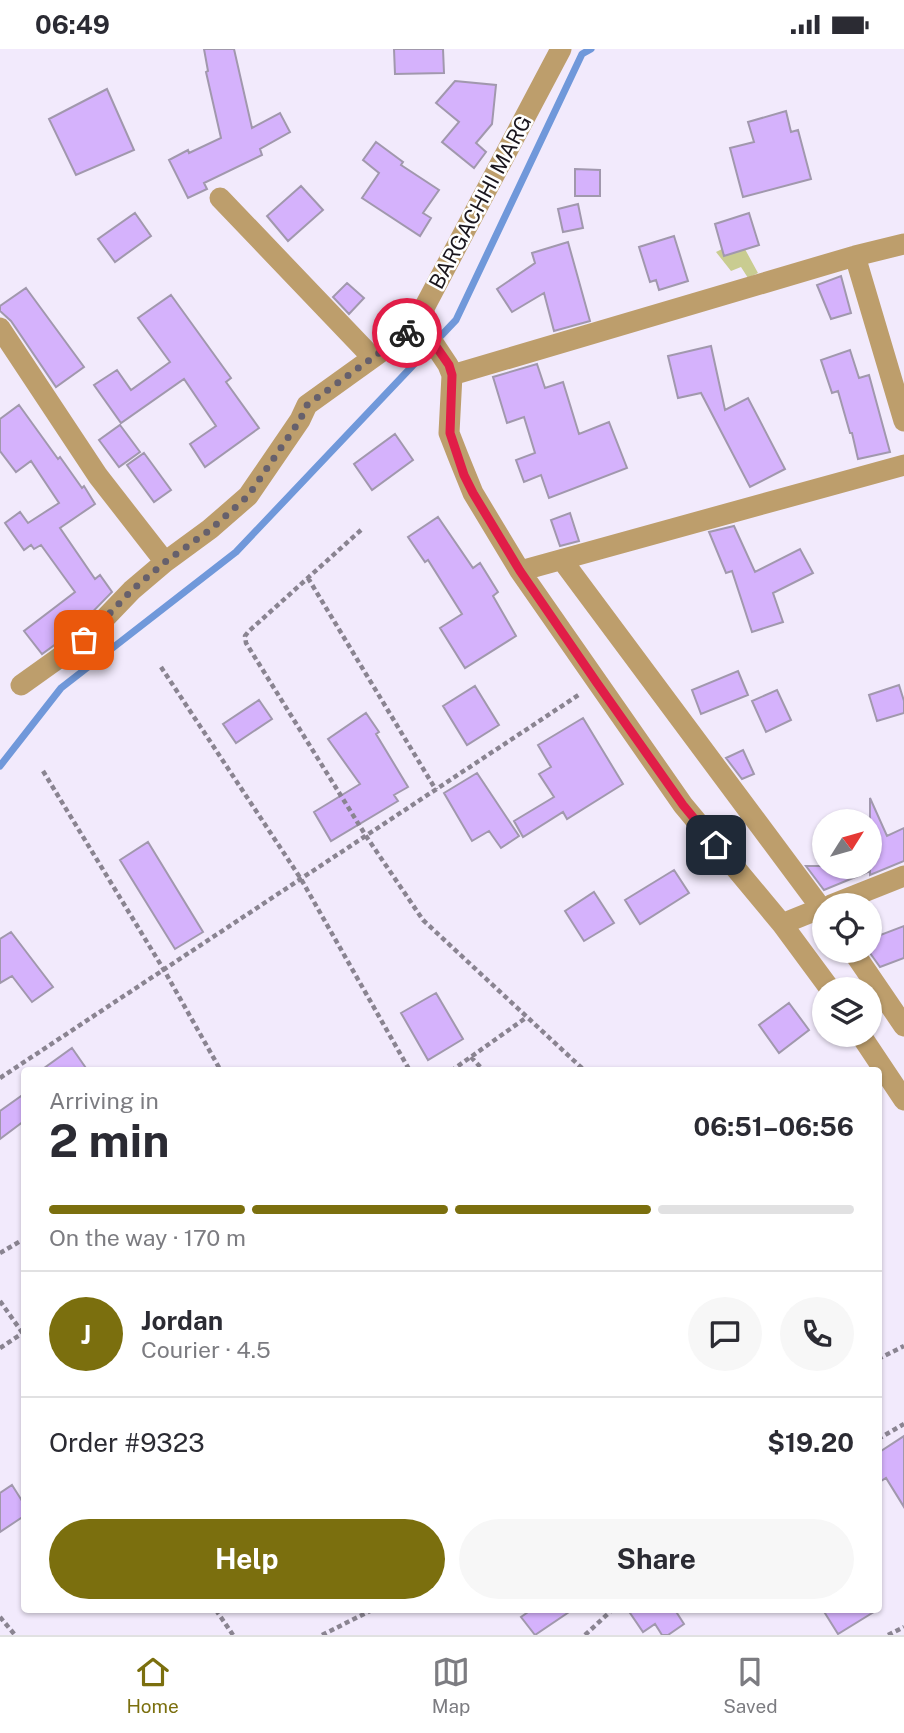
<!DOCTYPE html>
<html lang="en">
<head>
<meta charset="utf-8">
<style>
  body { margin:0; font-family:"Public Sans",sans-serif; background:#f7f7f7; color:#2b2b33; height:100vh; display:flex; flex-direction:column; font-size:26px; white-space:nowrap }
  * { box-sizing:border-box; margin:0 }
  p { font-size:23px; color:#7c7c81 }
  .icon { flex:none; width:38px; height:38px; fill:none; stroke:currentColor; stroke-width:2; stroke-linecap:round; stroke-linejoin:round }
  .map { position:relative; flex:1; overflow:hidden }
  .sheet { position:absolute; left:21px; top:1018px; width:861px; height:546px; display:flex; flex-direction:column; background:#fff; border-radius:7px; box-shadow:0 2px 5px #0004 }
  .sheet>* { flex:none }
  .needle { width:46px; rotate:53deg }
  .buttons { position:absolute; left:812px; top:760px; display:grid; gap:14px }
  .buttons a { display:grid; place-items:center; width:70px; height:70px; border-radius:50%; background:#fff; box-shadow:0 2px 5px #0004; font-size:35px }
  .pin { position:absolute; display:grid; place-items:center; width:60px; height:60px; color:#fff; margin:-30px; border-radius:14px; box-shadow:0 4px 10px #0006 }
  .courier { position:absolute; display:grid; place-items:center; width:70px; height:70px; margin:-35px; border:5px solid #e11d48; border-radius:50%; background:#fff; color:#222; box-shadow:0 2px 9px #0007 }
  .head em { font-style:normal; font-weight:700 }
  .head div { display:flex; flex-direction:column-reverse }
  .head { display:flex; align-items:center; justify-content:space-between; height:119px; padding:0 28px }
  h1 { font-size:46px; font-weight:700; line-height:52px }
  .bar { display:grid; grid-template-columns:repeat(4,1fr); gap:10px 7px; align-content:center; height:84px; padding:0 28px }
  .bar i { height:9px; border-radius:5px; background:#e1e1e2 }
  .bar .on { background:#7b6f0e }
  .bar p { grid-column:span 4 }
  .line { display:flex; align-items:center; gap:18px; padding:0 28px; border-top:2px solid #e1e1e2 }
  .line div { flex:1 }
  .round { display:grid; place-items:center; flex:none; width:74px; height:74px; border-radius:37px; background:#f7f7f7 }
  .action { display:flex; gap:14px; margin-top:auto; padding:14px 28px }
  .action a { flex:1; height:80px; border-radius:42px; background:#7b6f0e; color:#fff; font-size:28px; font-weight:700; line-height:80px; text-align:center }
  .action a+a { background:#f7f7f7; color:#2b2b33 }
  .status { display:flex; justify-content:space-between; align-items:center; height:49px; padding:0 35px; background:#fff; direction:ltr }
  .status svg { height:19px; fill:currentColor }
  .tab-bar { display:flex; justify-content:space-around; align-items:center; height:98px; border-top:2px solid #e1e1e2; background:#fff; font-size:19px; color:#7c7c81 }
  .tab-bar a { display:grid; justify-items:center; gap:4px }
  .tab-bar .on { color:#7b6f0e }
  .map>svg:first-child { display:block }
  .green { fill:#c9cc91 }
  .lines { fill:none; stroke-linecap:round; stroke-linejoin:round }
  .stream { stroke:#7098da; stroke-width:7 }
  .building { fill:#d5b2fc; stroke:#a198ad; stroke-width:2 }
  .path { stroke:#8a8491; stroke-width:4.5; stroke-dasharray:5 3.5; stroke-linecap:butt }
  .minor { stroke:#bd9e6c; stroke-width:21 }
  .done { stroke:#66606c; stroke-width:7; stroke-dasharray:0 12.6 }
  .route { stroke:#e11d48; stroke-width:9 }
  .labels { text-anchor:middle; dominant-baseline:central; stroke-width:5; stroke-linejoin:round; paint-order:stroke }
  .street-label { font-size:21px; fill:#1a161e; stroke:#fff }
</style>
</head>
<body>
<div class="status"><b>06:49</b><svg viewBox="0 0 49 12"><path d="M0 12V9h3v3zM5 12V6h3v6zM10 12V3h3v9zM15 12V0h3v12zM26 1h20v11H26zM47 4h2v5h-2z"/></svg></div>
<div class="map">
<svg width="904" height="1586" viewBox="0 0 904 1586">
  <rect width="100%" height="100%" fill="#f2eafc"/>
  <!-- green -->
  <path class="green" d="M740 191 758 224 748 229 741 218 731 222 716 203Z"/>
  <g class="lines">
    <!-- stream -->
    <path class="stream" d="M0 717 61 639 236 503 456 271 582 5 591 0"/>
  </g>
  <!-- building -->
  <path class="building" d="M204 0H234L252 79 280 64 290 83 260 100 262 106 204 134 207 140 188 149 169 111 188 101 189 104 221 89 206 23 208 22Z
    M394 0H443L444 24 395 25Z
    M455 32 496 36 492 75 476 94 486 103 474 119 442 93 459 73 436 54Z
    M107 40 134 101 76 126 49 70Z
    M786 62 791 83 798 81 811 130 743 148 730 99 754 93 748 73Z
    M376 93 403 113 401 116 439 141 423 164 431 169 420 187 362 149 379 124 363 111Z
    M575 120 600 121V147H575Z
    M301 137 323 161 288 192 267 167Z
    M578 155 583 179 563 183 558 160Z
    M135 164 151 187 115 213 98 190Z
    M749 164 759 196 724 207 715 175Z
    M674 187 688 232 659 241 656 231 650 233 639 198Z
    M568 193 590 272 554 282 544 244 512 263 497 240 535 214 532 204Z
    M841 227 851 264 831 270 817 236Z
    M347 234 364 249 349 265 333 248Z
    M26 239 84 318 56 338 11 272 0 262V257Z
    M171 246 231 329 226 333 259 379 205 418 190 395 216 377 184 330 121 374 94 336 117 321 131 341 170 313 138 269Z
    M711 297 725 361 748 349 785 420 750 438 701 344 678 349 668 307Z
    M850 301 859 329 869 326 890 403 858 410 852 384H850L838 342 832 344 821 311Z
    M537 315 545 339 563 333 579 385 609 373 627 419 549 449 541 426 524 433 516 411 535 404 524 368 507 374 493 328Z
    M19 356 58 410 60 408 82 439 84 437 95 455 60 479 95 530 100 526 112 543 75 581 42 605 24 582 75 543 41 496 34 500 31 496 24 501 5 474 20 463 28 474 59 454 31 412 16 423 0 402V370Z
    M120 376 140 403 119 418 99 391Z
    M395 385 413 411 372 441 354 415Z
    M144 404 171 441 154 453 127 416Z
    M570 464 579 492 560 497 551 471Z
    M438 468 473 519 480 514 498 543 493 547 516 587 465 619 440 579 462 565 428 511 425 513 408 488Z
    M734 477 755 523 800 500 813 524 773 544 783 573 752 583 732 522 726 524 709 483Z
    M738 622 748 646 701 665 692 641Z
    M899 636 904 652V664L877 672 869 646Z
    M475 637 499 676 467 696 443 657Z
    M777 641 791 671 766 683 752 652Z
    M259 651 272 670 236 694 223 675Z
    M366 664 379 683 376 685 408 738 394 746 398 752 331 792 314 763 360 735 328 690Z
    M583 669 623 735 567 770 563 763 523 788 514 772 554 748 539 725 551 718 538 696Z
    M743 701 754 725 742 730 726 709Z
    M477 724 519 787 501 799 489 782 472 792 444 744Z
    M870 749 887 787 904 779V812L870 826V822L824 841 806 817H870Z
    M148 793 203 883 175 900 120 811Z
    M674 821 689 844 640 875 625 851Z
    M594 843 614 874 584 892 565 862Z
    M904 877V909L880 918 870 904V890Z
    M11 883 53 938 32 953 12 927 0 934V890Z
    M436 944 463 990 428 1011 401 964Z
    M789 954 809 981 779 1004 759 976Z
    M72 999 88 1022H40Z
    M24 1045V1072L0 1090V1062Z
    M904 1387V1458L886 1429 878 1434V1404Z
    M12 1436 24 1455V1467L0 1483V1444Z
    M531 1561H572L535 1586 521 1568Z
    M628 1561H675L684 1575 668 1586H662L655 1575 643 1583Z
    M823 1561H877L838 1585Z"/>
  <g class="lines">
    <!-- path -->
    <path class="path" d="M361 481 249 582 245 587 246 594 366 787 423 871 585 1022
      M308 529 436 741
      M161 618 301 830 410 1022
      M43 722 164 921 221 1022
      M471 1008 484 1022
      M451 1022 527 968
      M0 1029 580 645
      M0 1204 24 1190
      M0 1252 24 1286
      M0 1299 23 1284
      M878 1310 904 1297
      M878 1390 904 1375
      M216 1561 233 1586
      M0 1568 15 1586
      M322 1586 372 1561
      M585 1586 612 1561
      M888 1586 904 1578"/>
    <!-- minor -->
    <path class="minor" d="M561 0 424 259 426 283 448 316 452 326 449 384 458 407 473 444 520 522 683 756 782 875 830 940
      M220 149 372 308
      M855 207 904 372
      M0 279 98 427 165 513
      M452 326 855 207 904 195
      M562 511 824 863
      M520 522 904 416
      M21 636 84 591 132 541 165 513 210 480 248 447 300 371 307 356 424 272
      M831 856 904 827
      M782 875 824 858
      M852 901 904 977
      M860 985 904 1051"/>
  </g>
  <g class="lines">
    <!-- done -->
    <path class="done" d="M84 591 132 541 165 513 210 481 248 447 300 371 307 356 407 284"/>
    <!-- route -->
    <path class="route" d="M407 284 424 272 426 283 449 316 452 326 450 384 464 426 473 444 520 522 597 634 683 756 716 796"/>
  </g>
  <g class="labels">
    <!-- street labels -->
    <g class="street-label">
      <text transform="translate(480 153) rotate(-62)">BARGACHHI MARG</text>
    </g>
  </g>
</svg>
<div class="buttons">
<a><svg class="needle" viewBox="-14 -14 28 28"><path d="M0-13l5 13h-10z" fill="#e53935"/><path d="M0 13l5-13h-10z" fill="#7c7c81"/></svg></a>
<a><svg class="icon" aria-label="locate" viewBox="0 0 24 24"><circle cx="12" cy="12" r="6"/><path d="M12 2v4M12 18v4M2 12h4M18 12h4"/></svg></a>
<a><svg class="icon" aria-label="layers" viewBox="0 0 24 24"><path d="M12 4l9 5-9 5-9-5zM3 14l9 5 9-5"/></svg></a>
</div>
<div class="pin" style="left:84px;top:591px;background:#ea580c"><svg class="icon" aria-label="bag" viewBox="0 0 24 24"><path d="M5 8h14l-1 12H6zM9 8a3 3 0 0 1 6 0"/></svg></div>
<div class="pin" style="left:716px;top:796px;background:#1f2937"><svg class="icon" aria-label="home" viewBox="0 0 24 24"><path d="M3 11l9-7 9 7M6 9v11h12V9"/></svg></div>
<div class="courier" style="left:407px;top:284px"><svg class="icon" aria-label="bike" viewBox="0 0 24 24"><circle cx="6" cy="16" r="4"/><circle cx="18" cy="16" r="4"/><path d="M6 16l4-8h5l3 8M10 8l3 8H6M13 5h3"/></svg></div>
<section class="sheet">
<div class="head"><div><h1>2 min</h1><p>Arriving in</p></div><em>06:51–06:56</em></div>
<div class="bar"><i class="on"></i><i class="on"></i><i class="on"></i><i></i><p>On the way · 170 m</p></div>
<div class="line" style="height:126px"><b class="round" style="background:#7b6f0e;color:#fff">J</b><div><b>Jordan</b><p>Courier · 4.5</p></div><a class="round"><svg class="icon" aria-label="chat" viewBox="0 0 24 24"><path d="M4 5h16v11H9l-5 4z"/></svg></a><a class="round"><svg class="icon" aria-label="phone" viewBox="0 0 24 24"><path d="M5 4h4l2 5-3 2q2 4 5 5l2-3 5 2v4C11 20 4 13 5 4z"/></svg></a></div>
<div class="line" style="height:91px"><div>Order #9323</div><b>$19.20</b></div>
<div class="action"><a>Help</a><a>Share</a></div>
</section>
</div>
<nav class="tab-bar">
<a class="on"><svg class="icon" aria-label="home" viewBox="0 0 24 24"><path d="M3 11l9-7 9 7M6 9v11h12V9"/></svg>Home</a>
<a><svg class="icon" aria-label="map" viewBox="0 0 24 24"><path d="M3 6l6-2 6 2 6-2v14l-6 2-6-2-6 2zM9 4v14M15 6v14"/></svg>Map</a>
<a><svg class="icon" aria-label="saved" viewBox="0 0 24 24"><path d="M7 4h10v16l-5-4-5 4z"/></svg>Saved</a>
</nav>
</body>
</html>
